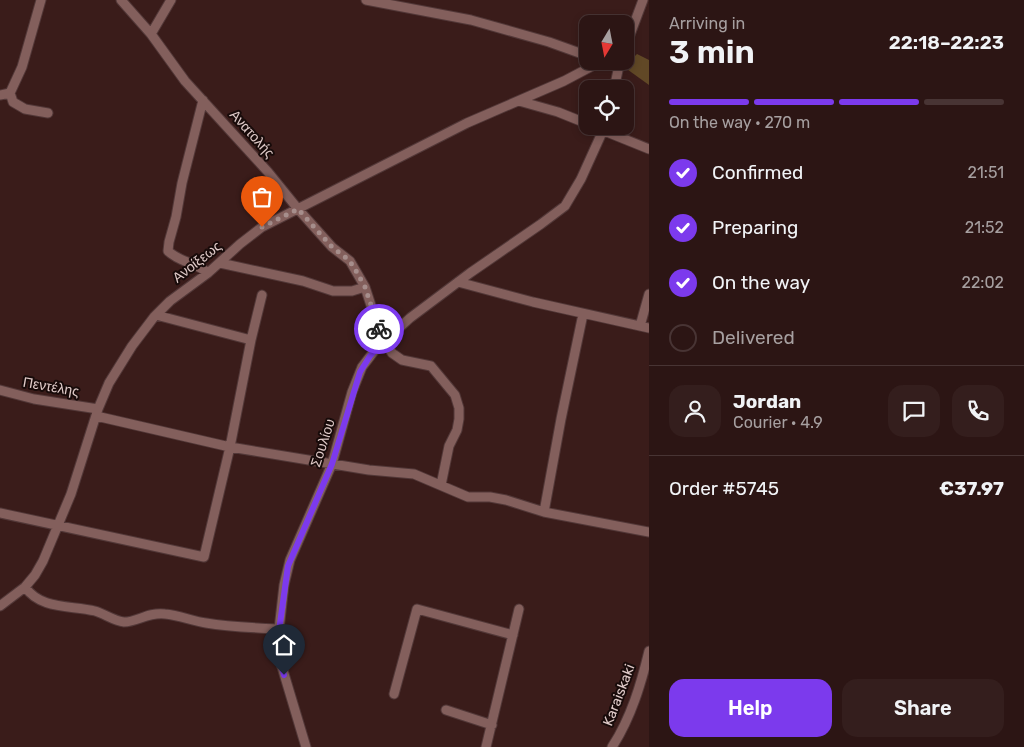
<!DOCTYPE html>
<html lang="en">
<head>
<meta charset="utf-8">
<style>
  body { margin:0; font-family:Rubik,sans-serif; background:#341e1d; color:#f1f3f6; height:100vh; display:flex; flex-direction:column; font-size:19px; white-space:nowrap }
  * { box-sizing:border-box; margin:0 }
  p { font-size:16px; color:#a69fa0 }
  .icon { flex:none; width:28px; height:28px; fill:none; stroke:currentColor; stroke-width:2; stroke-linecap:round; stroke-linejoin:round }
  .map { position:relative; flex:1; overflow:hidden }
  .panel { display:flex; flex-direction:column; background:#2c1514; width:375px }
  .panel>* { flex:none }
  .needle { width:32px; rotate:190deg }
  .buttons { position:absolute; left:579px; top:15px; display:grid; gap:10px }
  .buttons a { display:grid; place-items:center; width:55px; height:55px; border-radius:10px; background:#2c1514; box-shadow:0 2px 8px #0003,0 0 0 1px #483434; font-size:25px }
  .pin { position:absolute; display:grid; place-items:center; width:42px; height:42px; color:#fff; margin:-51px -21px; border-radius:50% 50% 50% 0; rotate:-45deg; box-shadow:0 0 5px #0007 }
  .pin .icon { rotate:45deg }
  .courier { position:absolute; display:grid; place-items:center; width:50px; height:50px; margin:-25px; border:4px solid #7c3aed; border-radius:50%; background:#fff; color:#222; box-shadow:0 1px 6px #0007 }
  .summary em { font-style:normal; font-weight:600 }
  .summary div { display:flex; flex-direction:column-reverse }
  .summary { display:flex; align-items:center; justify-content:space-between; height:85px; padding:0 20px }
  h1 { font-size:32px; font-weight:600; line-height:38px }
  .bar { display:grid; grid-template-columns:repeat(4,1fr); gap:8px 5px; align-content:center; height:60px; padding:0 20px }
  .bar i { height:6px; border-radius:4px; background:#483434 }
  .bar .selected { background:#7c3aed }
  .bar p { grid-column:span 4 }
  .line { display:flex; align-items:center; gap:12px; padding:0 20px; border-top:1px solid #483434 }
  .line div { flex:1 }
  .round { display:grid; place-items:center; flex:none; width:52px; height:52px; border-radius:15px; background:#341e1d }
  ol { padding:0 20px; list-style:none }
  li { display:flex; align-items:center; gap:15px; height:55px }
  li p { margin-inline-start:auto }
  li .icon { padding:5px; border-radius:50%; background:#7c3aed; color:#fff; stroke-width:4 }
  li:last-child { color:#a69fa0 }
  li i { width:28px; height:28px; border:2px solid #483434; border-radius:50% }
  .primary-button { display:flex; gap:10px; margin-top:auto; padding:10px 20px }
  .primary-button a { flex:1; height:58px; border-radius:15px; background:#7c3aed; color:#fff; font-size:20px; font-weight:600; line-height:58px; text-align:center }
  .primary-button a+a { background:#341e1d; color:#f1f3f6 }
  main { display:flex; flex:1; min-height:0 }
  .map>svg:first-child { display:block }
  .green { fill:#614826 }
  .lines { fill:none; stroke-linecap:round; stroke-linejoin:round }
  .minor-casing { stroke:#523838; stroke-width:11 }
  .minor { stroke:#835f5c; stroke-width:9 }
  .done { stroke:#a68e8c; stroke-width:5; stroke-dasharray:0 9 }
  .route { stroke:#7c3aed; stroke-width:6 }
  .labels { text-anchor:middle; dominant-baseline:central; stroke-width:4; stroke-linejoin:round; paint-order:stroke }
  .street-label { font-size:14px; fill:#e0cbc9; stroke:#180b0a }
</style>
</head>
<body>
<main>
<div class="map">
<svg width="649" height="747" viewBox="0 0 649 747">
  <rect width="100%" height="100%" fill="#3a1c1a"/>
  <!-- green -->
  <path class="green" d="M637 54 649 60V85L624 67Z"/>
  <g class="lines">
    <defs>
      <path id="minor" d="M121 0 151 34 185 81 268 172 298 209 332 247 350 261 365 287 381 336 392 353 402 360 431 366 455 395 459 408V419L457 430 449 446 441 485
        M366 0 471 20 549 42 588 56
        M151 34 171 0
        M625 48 643 0
        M614 89 620 61
        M10 93 13 102 25 109 48 113
        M0 95 10 93 22 67 41 0
        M203 100 182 183 176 217 169 242 168 251C179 262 197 263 208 273
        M519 101 558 112 588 124
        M592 126 649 149
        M220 263 303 281 333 291H352L365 287
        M458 282 533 302 649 328
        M156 315 251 340 262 295
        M640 326 649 294
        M0 390 34 399 98 409
        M96 416 230 447 251 340
        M544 512 561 419 583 314
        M0 513 204 557 230 447 369 470 414 474 468 497H490L506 500 544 512 649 532
        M25 587C41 610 71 605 95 611 105 614 114 621 124 622 138 622 147 612 165 614 179 615 192 621 206 623 230 627 255 628 279 629
        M0 606 25 587 35 575 43 561 71 494 98 409 109 383 132 346 154 317 170 301 208 273 240 244 262 227 467 123 564 81 600 62
        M394 694 417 609 513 635
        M446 710 492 725
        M306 747 279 657 278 638 284 585 290 560 332 464 352 392 362 367 375 350 410 318 470 273 541 224 565 206 581 179 605 126
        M486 747 519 609
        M612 747C631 718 641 684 649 651"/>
    </defs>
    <!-- minor casing -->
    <use href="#minor" class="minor-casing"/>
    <!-- minor -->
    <use href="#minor" class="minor"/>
  </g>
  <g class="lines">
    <!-- done -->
    <path class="done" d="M262 227 298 209 332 247 349 260 355 269 365 287 379 329"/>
    <!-- route -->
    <path class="route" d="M284 675 279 657 278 638 288 566 332 464 360 372 370 356 384 341 379 329"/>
  </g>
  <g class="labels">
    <!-- street labels -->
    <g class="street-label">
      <text transform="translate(252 134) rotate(48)">Ανατολής</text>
      <text transform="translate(197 262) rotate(-38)">Ανοίξεως</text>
      <text transform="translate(51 387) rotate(10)">Πεντέλης</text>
      <text transform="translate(323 443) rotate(-72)">Σουλίου</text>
      <text transform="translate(619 695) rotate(-69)">Karaiskaki</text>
    </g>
  </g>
</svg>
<div class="buttons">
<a><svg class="needle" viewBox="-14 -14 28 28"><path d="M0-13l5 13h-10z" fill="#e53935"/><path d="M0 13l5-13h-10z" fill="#a69fa0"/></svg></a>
<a><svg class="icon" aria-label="locate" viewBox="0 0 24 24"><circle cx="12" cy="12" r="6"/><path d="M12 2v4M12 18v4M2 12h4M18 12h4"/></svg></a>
</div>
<div class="pin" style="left:262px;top:227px;background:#ea580c"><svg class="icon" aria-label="bag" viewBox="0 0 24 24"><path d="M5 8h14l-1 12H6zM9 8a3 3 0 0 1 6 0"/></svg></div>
<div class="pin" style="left:284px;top:675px;background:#1f2937"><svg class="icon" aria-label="home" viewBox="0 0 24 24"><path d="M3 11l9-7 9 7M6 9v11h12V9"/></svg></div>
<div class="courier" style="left:379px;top:329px"><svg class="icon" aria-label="bike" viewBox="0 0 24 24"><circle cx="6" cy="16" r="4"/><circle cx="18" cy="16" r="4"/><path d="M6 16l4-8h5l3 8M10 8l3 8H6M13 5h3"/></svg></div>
</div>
<section class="panel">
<div class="summary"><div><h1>3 min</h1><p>Arriving in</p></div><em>22:18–22:23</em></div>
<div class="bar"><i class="selected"></i><i class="selected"></i><i class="selected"></i><i></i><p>On the way · 270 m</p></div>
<ol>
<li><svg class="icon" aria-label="check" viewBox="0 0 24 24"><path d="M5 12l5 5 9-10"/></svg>Confirmed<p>21:51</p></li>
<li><svg class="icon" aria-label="check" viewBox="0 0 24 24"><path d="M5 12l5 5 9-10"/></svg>Preparing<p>21:52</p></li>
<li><svg class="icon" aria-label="check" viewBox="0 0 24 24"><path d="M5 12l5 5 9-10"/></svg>On the way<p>22:02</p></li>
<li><i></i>Delivered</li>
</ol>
<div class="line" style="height:90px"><a class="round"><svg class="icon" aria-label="person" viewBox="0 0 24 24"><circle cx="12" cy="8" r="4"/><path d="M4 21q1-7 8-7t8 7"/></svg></a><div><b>Jordan</b><p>Courier · 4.9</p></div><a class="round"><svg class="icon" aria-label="chat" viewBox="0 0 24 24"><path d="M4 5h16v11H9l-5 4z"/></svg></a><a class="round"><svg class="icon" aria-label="phone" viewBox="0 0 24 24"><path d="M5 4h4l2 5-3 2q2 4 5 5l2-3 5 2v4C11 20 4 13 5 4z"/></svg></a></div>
<div class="line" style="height:65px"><div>Order #5745</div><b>€37.97</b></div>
<div class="primary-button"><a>Help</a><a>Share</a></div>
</section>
</main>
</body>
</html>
